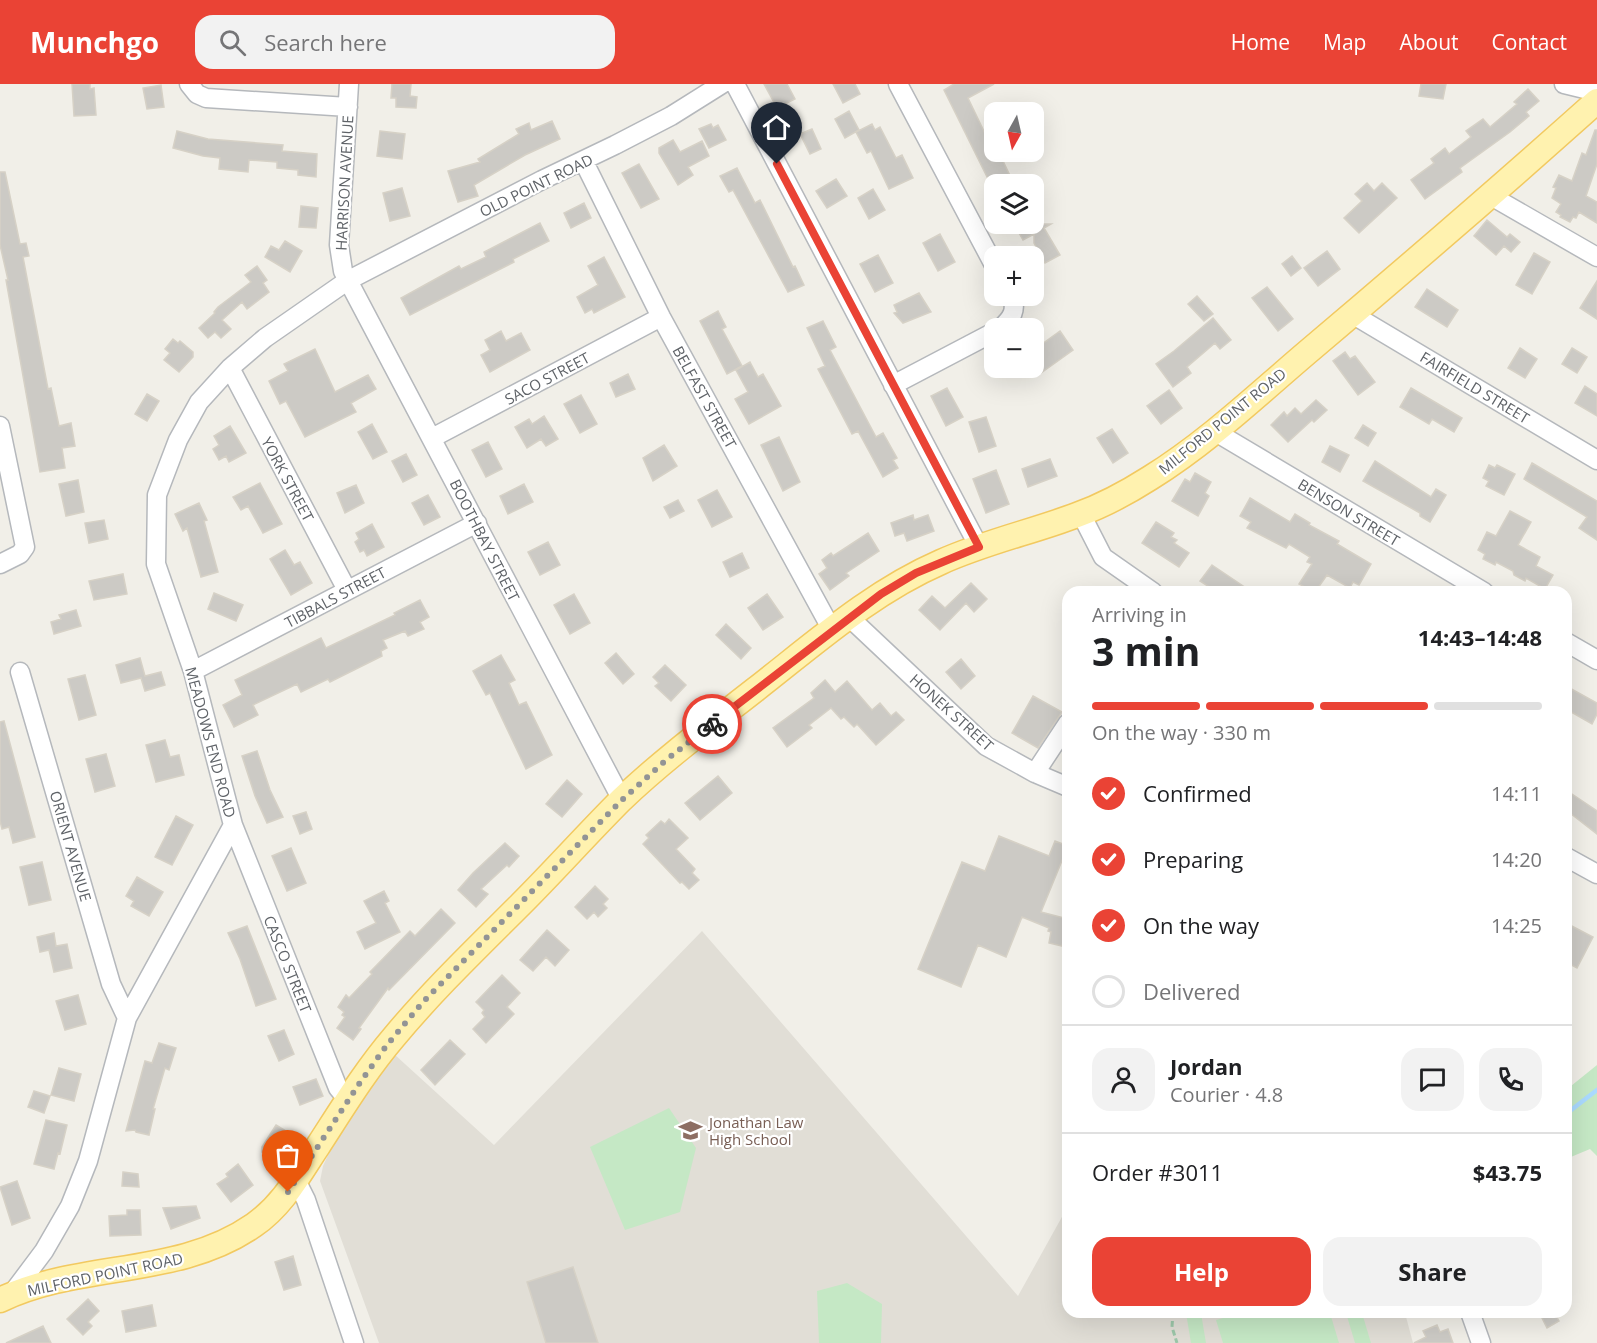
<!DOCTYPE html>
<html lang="en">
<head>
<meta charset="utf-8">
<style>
  body { margin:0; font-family:"Open Sans",sans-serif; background:#f2f2f2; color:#202124; height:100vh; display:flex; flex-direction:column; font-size:22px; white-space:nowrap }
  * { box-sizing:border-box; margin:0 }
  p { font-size:20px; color:#757577 }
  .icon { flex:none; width:33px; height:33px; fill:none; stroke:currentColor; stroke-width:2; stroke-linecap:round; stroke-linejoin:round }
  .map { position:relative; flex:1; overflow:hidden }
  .details { position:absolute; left:1062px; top:502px; width:510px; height:732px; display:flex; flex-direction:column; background:#fff; border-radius:18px; box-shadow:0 6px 24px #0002 }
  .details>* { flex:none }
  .needle { width:39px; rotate:188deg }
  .buttons { position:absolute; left:984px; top:18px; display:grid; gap:12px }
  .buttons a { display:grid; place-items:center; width:60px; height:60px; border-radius:12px; background:#fff; box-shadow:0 6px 24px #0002; font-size:30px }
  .pin { position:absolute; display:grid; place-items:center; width:51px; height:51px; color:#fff; margin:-62px -26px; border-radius:50% 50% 50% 0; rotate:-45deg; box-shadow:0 0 6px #0007 }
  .pin .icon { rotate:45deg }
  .courier { position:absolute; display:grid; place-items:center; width:60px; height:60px; margin:-30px; border:4px solid #ea4335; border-radius:50%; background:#fff; color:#222; box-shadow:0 2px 8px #0007 }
  .headline em { font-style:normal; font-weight:700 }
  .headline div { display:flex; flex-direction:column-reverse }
  .headline { display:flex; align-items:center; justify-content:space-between; height:102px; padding:0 30px }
  h1 { font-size:39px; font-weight:700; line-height:45px }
  .bar { display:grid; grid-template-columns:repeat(4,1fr); gap:9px 6px; align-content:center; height:72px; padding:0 30px }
  .bar i { height:8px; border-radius:4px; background:#e0e0e0 }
  .bar .active { background:#ea4335 }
  .bar p { grid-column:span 4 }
  .line { display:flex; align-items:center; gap:15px; padding:0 30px; border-top:2px solid #e0e0e0 }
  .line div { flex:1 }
  .round { display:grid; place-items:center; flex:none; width:63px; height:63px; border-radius:18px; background:#f2f2f2 }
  ol { padding:0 30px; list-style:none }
  li { display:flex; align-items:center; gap:18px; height:66px }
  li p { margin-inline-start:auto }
  li .icon { padding:6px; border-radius:50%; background:#ea4335; color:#fff; stroke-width:4 }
  li:last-child { color:#757577 }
  li i { width:33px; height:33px; border:3px solid #e0e0e0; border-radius:50% }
  .button { display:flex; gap:12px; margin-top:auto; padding:12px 30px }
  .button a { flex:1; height:69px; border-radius:18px; background:#ea4335; color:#fff; font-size:24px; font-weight:700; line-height:69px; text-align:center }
  .button a+a { background:#f2f2f2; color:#202124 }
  header { display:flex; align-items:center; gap:36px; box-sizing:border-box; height:84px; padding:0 30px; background:#ea4335; color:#fff }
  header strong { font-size:28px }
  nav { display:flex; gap:33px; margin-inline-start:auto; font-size:21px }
  .search { width:420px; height:54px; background:#f2f2f2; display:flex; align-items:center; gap:15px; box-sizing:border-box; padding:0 21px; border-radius:18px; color:#757577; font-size:22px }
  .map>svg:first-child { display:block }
  .education { fill:#e1ded6 }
  .green { fill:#c5e8c5 }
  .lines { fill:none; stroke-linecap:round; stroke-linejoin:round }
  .stream { stroke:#aadaff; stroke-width:4.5 }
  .building { fill:#cccac5; stroke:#d6d1c6; stroke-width:1.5 }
  .minor-casing { stroke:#b5b8bc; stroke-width:21 }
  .major-casing { stroke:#f2c960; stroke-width:27 }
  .path { stroke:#9cc7a9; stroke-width:3; stroke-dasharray:6 3; stroke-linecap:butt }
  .minor { stroke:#fff; stroke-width:18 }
  .major { stroke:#fff2af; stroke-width:24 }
  .done { stroke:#929495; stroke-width:6; stroke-dasharray:0 10.8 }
  .route { stroke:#ea4335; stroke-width:8 }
  .labels { text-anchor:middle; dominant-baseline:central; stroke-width:4.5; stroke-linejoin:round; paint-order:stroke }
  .street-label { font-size:15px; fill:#5f6368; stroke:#fff }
  .education-label { font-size:15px; fill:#785e54; stroke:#fff; text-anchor:start }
</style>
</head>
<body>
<header>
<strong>Munchgo</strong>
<div class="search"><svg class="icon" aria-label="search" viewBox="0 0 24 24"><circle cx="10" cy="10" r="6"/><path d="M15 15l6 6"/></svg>Search here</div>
<nav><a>Home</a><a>Map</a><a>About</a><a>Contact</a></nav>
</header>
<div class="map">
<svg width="1597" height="1259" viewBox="0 0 1597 1259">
  <rect width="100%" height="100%" fill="#f1efe8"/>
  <!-- education -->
  <path class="education" d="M702 847 1018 1212 1068 1122V1228L1405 1229 1413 1259H379L320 1097 323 1082 333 1060 370 1002 394 970 494 1061Z"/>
  <!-- green -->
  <path class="green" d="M1597 981V1072L1590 1065 1566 1075V1006Z
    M669 1024 696 1064 680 1128 625 1146 590 1063Z
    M847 1199 882 1220 881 1259H819L817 1207Z
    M1186 1229H1201L1206 1259H1191Z
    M1241 1229H1330L1339 1259H1223L1216 1236Z
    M1346 1229H1362L1371 1259H1355Z"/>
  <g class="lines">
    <!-- stream -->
    <path class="stream" d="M1566 1030 1597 1006"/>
  </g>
  <!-- building -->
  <path class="building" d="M72 0H90V5L94 4 96 31 74 32Z
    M392 0H411L410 12 417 13 416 24 396 23V14H391Z
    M764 0H787L795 15 777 24Z
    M833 0H855L860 10 843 19Z
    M954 0H994L968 14 994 68 1003 77 1014 100H994V107L944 6Z
    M1421 0H1446L1443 15 1419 12Z
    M161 1 164 23 147 25 143 4Z
    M1528 5 1539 17 1526 28 1529 32 1510 48 1460 84 1462 88 1425 115 1411 96 1434 79 1431 75 1445 64 1449 70 1471 53 1466 47 1483 35 1490 43 1517 20 1514 18Z
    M849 27 859 46 845 54 835 35Z
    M552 37 560 55 525 71 474 101 478 112 458 118 448 87 480 78 478 75 519 50 516 45 529 39 531 46Z
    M711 40 713 44 718 41 726 56 709 64 699 45Z
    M872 40 875 46 880 43 896 74 902 71 913 94 889 105 871 67 867 69 856 48Z
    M812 45 821 65 810 70 800 50Z
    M1595 46H1597V80L1586 112 1597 118V139L1579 128 1576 134 1573 133 1570 138 1560 133 1561 131 1556 128 1561 120 1552 114 1556 104 1553 103 1559 91 1572 97 1582 69 1586 71Z
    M177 47 208 55 283 61 282 67 317 70 316 93 298 91V86L277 84V78L249 76 248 88 219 85 220 74 203 72 173 64Z
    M380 47 405 50 402 75 377 72Z
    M673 56 680 68 702 57 709 72 688 83 693 91 678 101 659 69V64Z
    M639 80 659 115 641 124 622 89Z
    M737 84 755 119 760 116 793 183 795 182 804 201 788 208 733 106 729 108 720 92Z
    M0 88H5L20 160 26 159 29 172 23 173 48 305 51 304 59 342 71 339 75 362 62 364 65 384 40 388 6 196H8L0 161Z
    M836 95 847 112 827 124 816 107Z
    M1367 99 1374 107 1382 99 1397 114 1359 149 1344 134 1362 117 1355 110Z
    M402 104 410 132 390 137 383 109Z
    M873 105 885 126 869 135 858 114Z
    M584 119 591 134 571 144 564 129Z
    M301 122 318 124 316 144 299 143Z
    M1034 125 1042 140H1051L1044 144 1060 171 1045 179 1034 159V150L1023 156 1014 140H1034Z
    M1487 136 1507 153 1510 150 1520 158 1511 168 1504 162 1496 171 1474 152Z
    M540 139 549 157 513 175 514 178 410 231 401 214 459 182 461 185 486 173 484 168Z
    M940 150 955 178 938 187 923 159Z
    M285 157 302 167 290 188 265 173 271 162 279 166Z
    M1327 167 1340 185 1318 202 1304 184Z
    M1534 169 1550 178 1532 210 1516 201Z
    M878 171 893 199 875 208 860 180Z
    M1292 172 1301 184 1291 192 1282 180Z
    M604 173 625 213 594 229 592 225 585 229 577 213 598 201 588 182Z
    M257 182 267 196 263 199 269 208 247 225 242 218 222 236 231 245 221 254 215 248 208 254 199 244 215 229 214 228 218 223 251 198 245 191Z
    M1597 197V235L1580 224Z
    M1267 203 1293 235 1278 247 1252 214Z
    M1427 205 1458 226 1447 243 1415 223Z
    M919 209 931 228 903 239 894 229 897 228 894 221Z
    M1197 212 1213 230 1204 237 1188 220Z
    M718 227 726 243 722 245 742 282 727 290 700 237Z
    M1213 234 1231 256 1220 265 1215 259 1187 283 1191 289 1173 303 1156 280 1174 267Z
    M823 237 836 263 830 266 876 353 883 349 897 374 893 376 898 384 883 393 858 347 852 350 818 285 825 282 807 244Z
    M501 247 506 257 521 249 530 266 490 288 481 271 490 266 485 256Z
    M1060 247 1073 266 1041 289 1034 278V266Z
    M173 255 178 259 180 257 193 268V273L179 288 164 276 170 269 165 265Z
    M1520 264 1537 275 1525 294 1508 284Z
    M1572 264 1587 273 1577 289 1562 280Z
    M315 265 335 308 368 291 376 305 351 319 356 328 305 353 286 317 280 320 269 297 288 287 284 280Z
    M1345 268 1350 275 1355 272 1375 298 1358 311 1333 277Z
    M750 278 758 293 763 290 781 322 749 340 735 315 748 308 736 286Z
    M628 290 635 305 616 313 610 299Z
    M1585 302 1597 310V332L1575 319Z
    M947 304 963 333 946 342 931 312Z
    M1411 304 1462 334 1454 348 1432 335 1429 340 1400 323Z
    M1169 306 1182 324 1161 340 1147 322Z
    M147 310 159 317 147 337 135 330Z
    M581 311 597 340 580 349 564 320Z
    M1316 316 1327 326 1314 338 1312 336 1288 358 1271 341 1284 328 1287 332 1295 324 1301 330Z
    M544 332 558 355 546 362 541 355 527 364 515 343 529 335 532 340Z
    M986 333 996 362 979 368 969 338Z
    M372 340 387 368 373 375 358 348Z
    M1363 341 1376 349 1368 362 1355 354Z
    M230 342 246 369 229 378 226 372 219 376 213 365 219 361 214 352Z
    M1112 345 1128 369 1113 379 1097 354Z
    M779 353 800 398 783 407 761 361Z
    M488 358 502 385 486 393 472 366Z
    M664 361 677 382 653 397 643 374Z
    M1330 362 1349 371 1340 388 1322 378Z
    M406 370 417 391 403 398 392 377Z
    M1050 375 1057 392 1028 403 1022 385Z
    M1375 377 1431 413 1436 405 1446 411 1430 438 1420 432V429L1363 397Z
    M1532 379 1597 417V456L1579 444 1587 433 1524 395Z
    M1489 381 1495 384 1497 381 1515 390 1504 411 1486 402 1489 397 1483 394Z
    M996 386 1009 420 986 429 973 395Z
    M1195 389 1211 398 1205 409 1209 412 1198 432 1172 417 1185 395 1190 398Z
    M78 396 84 428 66 432 59 400Z
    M260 399 282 440 263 449 248 422 241 426 233 413Z
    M524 400 533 418 508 430 500 412Z
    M356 401 364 419 345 429 337 409Z
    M717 406 732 433 712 443 698 416Z
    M428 411 440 433 424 441 412 419Z
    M1250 414 1290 438 1295 430 1310 439 1309 441 1339 457 1337 460 1371 480 1359 501 1353 498 1350 504 1327 491 1315 508 1299 500 1312 480 1307 478 1310 473 1289 460 1286 464 1247 444 1251 438 1240 432Z
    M678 416 684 427 670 434 664 423Z
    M199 419 207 436 204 437 218 488 201 493 187 444 183 447 175 430Z
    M1510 427 1531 438 1518 461 1540 473 1536 482 1553 491 1545 505 1526 494 1525 497 1514 491 1513 487 1496 478 1495 481 1483 475 1485 470 1478 466 1487 448 1496 452Z
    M913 431 914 436 928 431 934 447 907 457 904 449 895 452 891 439Z
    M104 436 108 455 89 459 85 439Z
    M1156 438 1174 449 1171 453 1177 456 1174 459 1189 469 1179 483 1142 459Z
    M372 440 384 463 367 472 364 466 360 468 355 458 359 455 356 449Z
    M868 449 879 467 846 489 849 492 830 506 819 490 827 484 822 476 831 469 833 472Z
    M548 458 560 481 540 491 528 468Z
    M285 466 294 481 300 478 312 499 291 511 270 475Z
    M742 469 749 484 730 493 723 478Z
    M1212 481 1252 508H1217L1200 497Z
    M123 490 127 510 94 516 89 497Z
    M971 499 987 515 974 528 966 519 940 546 919 526 932 512 945 524Z
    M214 509 243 521 236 537 208 525Z
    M574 510 590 539 570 550 554 521Z
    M767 510 783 533 763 546 748 524Z
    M420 516 429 533 420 538 424 545 408 552 405 547 383 556 387 564 381 567 382 572 330 598 328 595 301 608 297 600 253 621 258 631 234 643 223 621 242 611 235 596 321 554 326 564 395 531 394 529Z
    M76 526 81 542 54 550 51 538 61 535 59 531Z
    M726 540 751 564 741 575 716 551Z
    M616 569 634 590 623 600 605 579Z
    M501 571 515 596 509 599 519 621 526 618 552 671 526 685 490 609 486 611 473 587Z
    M140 574 145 592 161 588 165 601 145 607 141 594 121 599 116 581Z
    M961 575 975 592 961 605 946 588Z
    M665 581 686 601 671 617 655 602 659 599 653 593Z
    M85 591 96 631 79 636 68 595Z
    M825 596 835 608 847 597 872 626 880 619 891 632 896 628 904 636 876 661 857 640 854 643 844 633 841 635 831 624 809 641 812 644 787 663 773 644 814 614 811 609Z
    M1566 602 1597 619V630L1592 640 1566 625Z
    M1033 612 1062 628 1038 664 1012 649Z
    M4 637 35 753 13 759 9 743 2 745 0 737V638Z
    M165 656 170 673 179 671 184 691 156 698 146 661Z
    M257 667 270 706 283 733 267 739 255 712 242 672Z
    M106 670 115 702 95 708 86 675Z
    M718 692 732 709 700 736 685 719Z
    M567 696 582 710 562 733 546 720Z
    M1566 706 1597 727V750L1566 726Z
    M306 728 312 745 300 750 293 732Z
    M176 732 193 741 172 781 155 773Z
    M669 735 688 754 676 765 695 785 692 789 699 796 689 805 682 798 680 799 643 760 649 754 646 751 661 737 665 740Z
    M999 752 1049 772 1055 757 1068 762 1041 828 1068 835 1062 862 1049 859 1051 848 1048 847 1049 844 1022 833 1006 873 978 861 961 903 918 885 962 778 985 787Z
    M505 759 519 772 509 783 507 781 481 805 488 810 476 823 458 806 473 789Z
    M291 764 306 799 287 807 272 772Z
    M42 778 51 816 29 821 20 783Z
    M137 793 163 808 149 832 131 822 134 817 126 812Z
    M595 802 608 815 603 820 607 824 598 833 594 828 587 835 575 823Z
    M384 807 389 817 385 819 400 848 365 865 357 848 376 839 364 817Z
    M441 825 455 839 389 906 388 904 359 944 361 945 353 956 337 944 345 933 342 931 344 928 338 923 346 911 349 914 372 890 370 888 410 847 415 852Z
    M1566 839 1593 853 1577 884 1566 878Z
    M247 842 276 915 256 922 240 875 228 849Z
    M547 846 569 866 555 882 546 873 533 887 520 876Z
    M54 849 56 862 67 860 72 884 54 888 49 866 40 868 37 853Z
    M502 891 520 909 507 923 514 930 486 959 473 945 485 933 482 929 484 926 476 918Z
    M78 911 86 940 65 946 56 917Z
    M284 946 294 970 279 977 268 952Z
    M450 956 465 970 435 1001 421 986Z
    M159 959 176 964 169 986 165 984 153 1025H155L149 1051 136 1048 135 1046 126 1047 145 977 152 979Z
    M59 984 81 990 74 1017 51 1011Z
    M316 995 323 1012 300 1021 293 1003Z
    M34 1007 50 1012 44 1029 28 1023Z
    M46 1036 67 1041 60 1070 58 1069 54 1085 34 1080Z
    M276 1041 294 1052 279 1078 262 1068V1063Z
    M238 1080 253 1101 231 1118 217 1100 228 1093 226 1090Z
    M123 1088 138 1090 139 1103 122 1102Z
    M17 1097 30 1134 12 1141 0 1103Z
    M196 1122 200 1134 171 1145 163 1124Z
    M127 1126H140L141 1151 110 1152 109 1132 127 1131Z
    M293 1172 301 1201 284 1206 275 1178Z
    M573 1183 598 1259H546L527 1198Z
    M88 1215 99 1227 88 1238 92 1242 83 1251 67 1235Z
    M152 1221 156 1242 126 1248 122 1227Z
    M1539 1228H1554L1559 1237 1547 1244Z
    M1437 1241 1440 1248 1448 1245 1453 1259H1414L1426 1253 1423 1247Z
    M43 1242 51 1259H6Z"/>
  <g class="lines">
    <defs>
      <path id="minor" d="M189 0 197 10 206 14 348 23
        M349 0 339 161 343 187 622 716
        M735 0 979 463
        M898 0 994 181
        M1564 0 1597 8
        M584 78 661 233 832 546
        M1491 112 1597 173
        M1352 230 1597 376
        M1001 244C1011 235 1018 226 1011 212
        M230 284 347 506
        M893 301 994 248
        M0 342 25 463 20 470 0 480
        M1214 347 1484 508
        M432 354 661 233
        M1081 430 1103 473 1153 508
        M849 533 986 662 1035 689 1068 703
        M1566 558 1597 576
        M193 587 477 439
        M20 588 111 900 127 934
        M1035 689 1068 639
        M233 741 338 1004 348 1016
        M1566 773 1597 790
        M296 1096 306 1116 354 1259
        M11 1211 44 1167 70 1122 88 1077 127 934 233 741 193 587 156 480 157 411 178 356 199 318 230 284 265 254 347 197 542 96 615 61 671 32 722 0
        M1470 1228 1481 1259"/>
      <path id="major" d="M0 1216C81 1177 178 1194 254 1141 283 1121 298 1092 318 1062 342 1025 365 987 394 953 433 906 478 863 521 820 555 786 587 750 621 716 663 676 710 641 756 605 815 559 872 508 941 478 985 458 1032 448 1077 431 1102 422 1128 408 1150 394 1208 358 1258 310 1310 266 1407 184 1503 101 1597 17"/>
    </defs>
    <!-- minor casing -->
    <use href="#minor" class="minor-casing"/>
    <!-- major casing -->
    <use href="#major" class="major-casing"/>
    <!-- path -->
    <path class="path" d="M1173 1228 1172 1243 1177 1259"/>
    <!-- minor -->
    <use href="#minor" class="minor"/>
    <!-- major -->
    <use href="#major" class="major"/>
  </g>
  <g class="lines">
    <!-- done -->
    <path class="done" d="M288 1108 361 997 387 961 423 918 622 716 666 676 712 640"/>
    <!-- route -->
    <path class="route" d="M712 640 881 510 916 489 979 463 777 80"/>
  </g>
  <!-- icons -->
  <defs>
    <symbol id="school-bare" viewBox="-9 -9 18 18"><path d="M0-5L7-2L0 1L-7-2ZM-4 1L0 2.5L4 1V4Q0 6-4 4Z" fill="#8d6e63" stroke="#fff" stroke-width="2.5" paint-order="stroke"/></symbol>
  </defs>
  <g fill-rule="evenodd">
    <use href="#school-bare" x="674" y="1030" width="33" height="33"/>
  </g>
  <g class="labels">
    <!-- street labels -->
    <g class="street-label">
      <text transform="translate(344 99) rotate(-87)">HARRISON AVENUE</text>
      <text transform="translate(536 101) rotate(-26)">OLD POINT ROAD</text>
      <text transform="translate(547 294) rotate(-28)">SACO STREET</text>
      <text transform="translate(1475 303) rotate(31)">FAIRFIELD STREET</text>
      <text transform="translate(705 313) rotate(61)">BELFAST STREET</text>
      <text transform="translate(1222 337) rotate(-39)">MILFORD POINT ROAD</text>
      <text transform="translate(288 395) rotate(62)">YORK STREET</text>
      <text transform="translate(1349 428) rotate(31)">BENSON STREET</text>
      <text transform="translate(485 456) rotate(63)">BOOTHBAY STREET</text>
      <text transform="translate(335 513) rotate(-28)">TIBBALS STREET</text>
      <text transform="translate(952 628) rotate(42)">HONEK STREET</text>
      <text transform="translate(211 658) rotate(75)">MEADOWS END ROAD</text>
      <text transform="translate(71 762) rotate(74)">ORIENT AVENUE</text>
      <text transform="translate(288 880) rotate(68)">CASCO STREET</text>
      <text transform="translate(105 1190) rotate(-12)">MILFORD POINT ROAD</text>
    </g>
    <!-- education labels -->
    <g class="education-label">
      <text x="709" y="1038">Jonathan Law<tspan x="709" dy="17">High School</tspan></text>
    </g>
  </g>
</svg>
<div class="buttons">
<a><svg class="needle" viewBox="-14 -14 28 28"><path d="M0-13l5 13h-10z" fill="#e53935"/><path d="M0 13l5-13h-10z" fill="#757577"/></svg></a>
<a><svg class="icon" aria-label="layers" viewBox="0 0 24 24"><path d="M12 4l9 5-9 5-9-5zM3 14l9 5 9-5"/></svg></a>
<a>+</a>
<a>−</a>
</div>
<div class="pin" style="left:288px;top:1108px;background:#ea580c"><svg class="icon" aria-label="bag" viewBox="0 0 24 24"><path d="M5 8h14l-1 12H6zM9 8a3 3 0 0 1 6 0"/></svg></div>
<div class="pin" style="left:777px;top:80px;background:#1f2937"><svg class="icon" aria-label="home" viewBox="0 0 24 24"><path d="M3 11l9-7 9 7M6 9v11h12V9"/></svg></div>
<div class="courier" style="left:712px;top:640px"><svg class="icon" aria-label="bike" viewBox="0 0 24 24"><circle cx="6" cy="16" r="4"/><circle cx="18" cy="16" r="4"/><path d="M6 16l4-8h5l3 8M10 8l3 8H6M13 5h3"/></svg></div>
<section class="details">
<div class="headline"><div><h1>3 min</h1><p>Arriving in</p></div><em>14:43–14:48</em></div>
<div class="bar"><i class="active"></i><i class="active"></i><i class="active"></i><i></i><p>On the way · 330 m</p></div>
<ol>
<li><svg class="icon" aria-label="check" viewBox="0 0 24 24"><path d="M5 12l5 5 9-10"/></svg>Confirmed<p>14:11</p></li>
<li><svg class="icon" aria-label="check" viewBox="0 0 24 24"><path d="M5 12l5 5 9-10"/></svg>Preparing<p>14:20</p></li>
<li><svg class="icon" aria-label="check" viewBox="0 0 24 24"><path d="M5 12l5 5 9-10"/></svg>On the way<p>14:25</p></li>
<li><i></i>Delivered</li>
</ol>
<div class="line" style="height:108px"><a class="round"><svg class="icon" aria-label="person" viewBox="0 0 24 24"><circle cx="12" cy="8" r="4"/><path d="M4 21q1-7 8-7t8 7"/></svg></a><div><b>Jordan</b><p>Courier · 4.8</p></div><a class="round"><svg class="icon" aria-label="chat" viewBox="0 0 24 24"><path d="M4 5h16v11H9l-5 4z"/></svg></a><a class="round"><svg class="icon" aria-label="phone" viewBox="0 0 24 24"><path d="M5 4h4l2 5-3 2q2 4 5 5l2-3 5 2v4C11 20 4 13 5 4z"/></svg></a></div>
<div class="line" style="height:78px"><div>Order #3011</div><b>$43.75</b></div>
<div class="button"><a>Help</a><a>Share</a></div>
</section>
</div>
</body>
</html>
